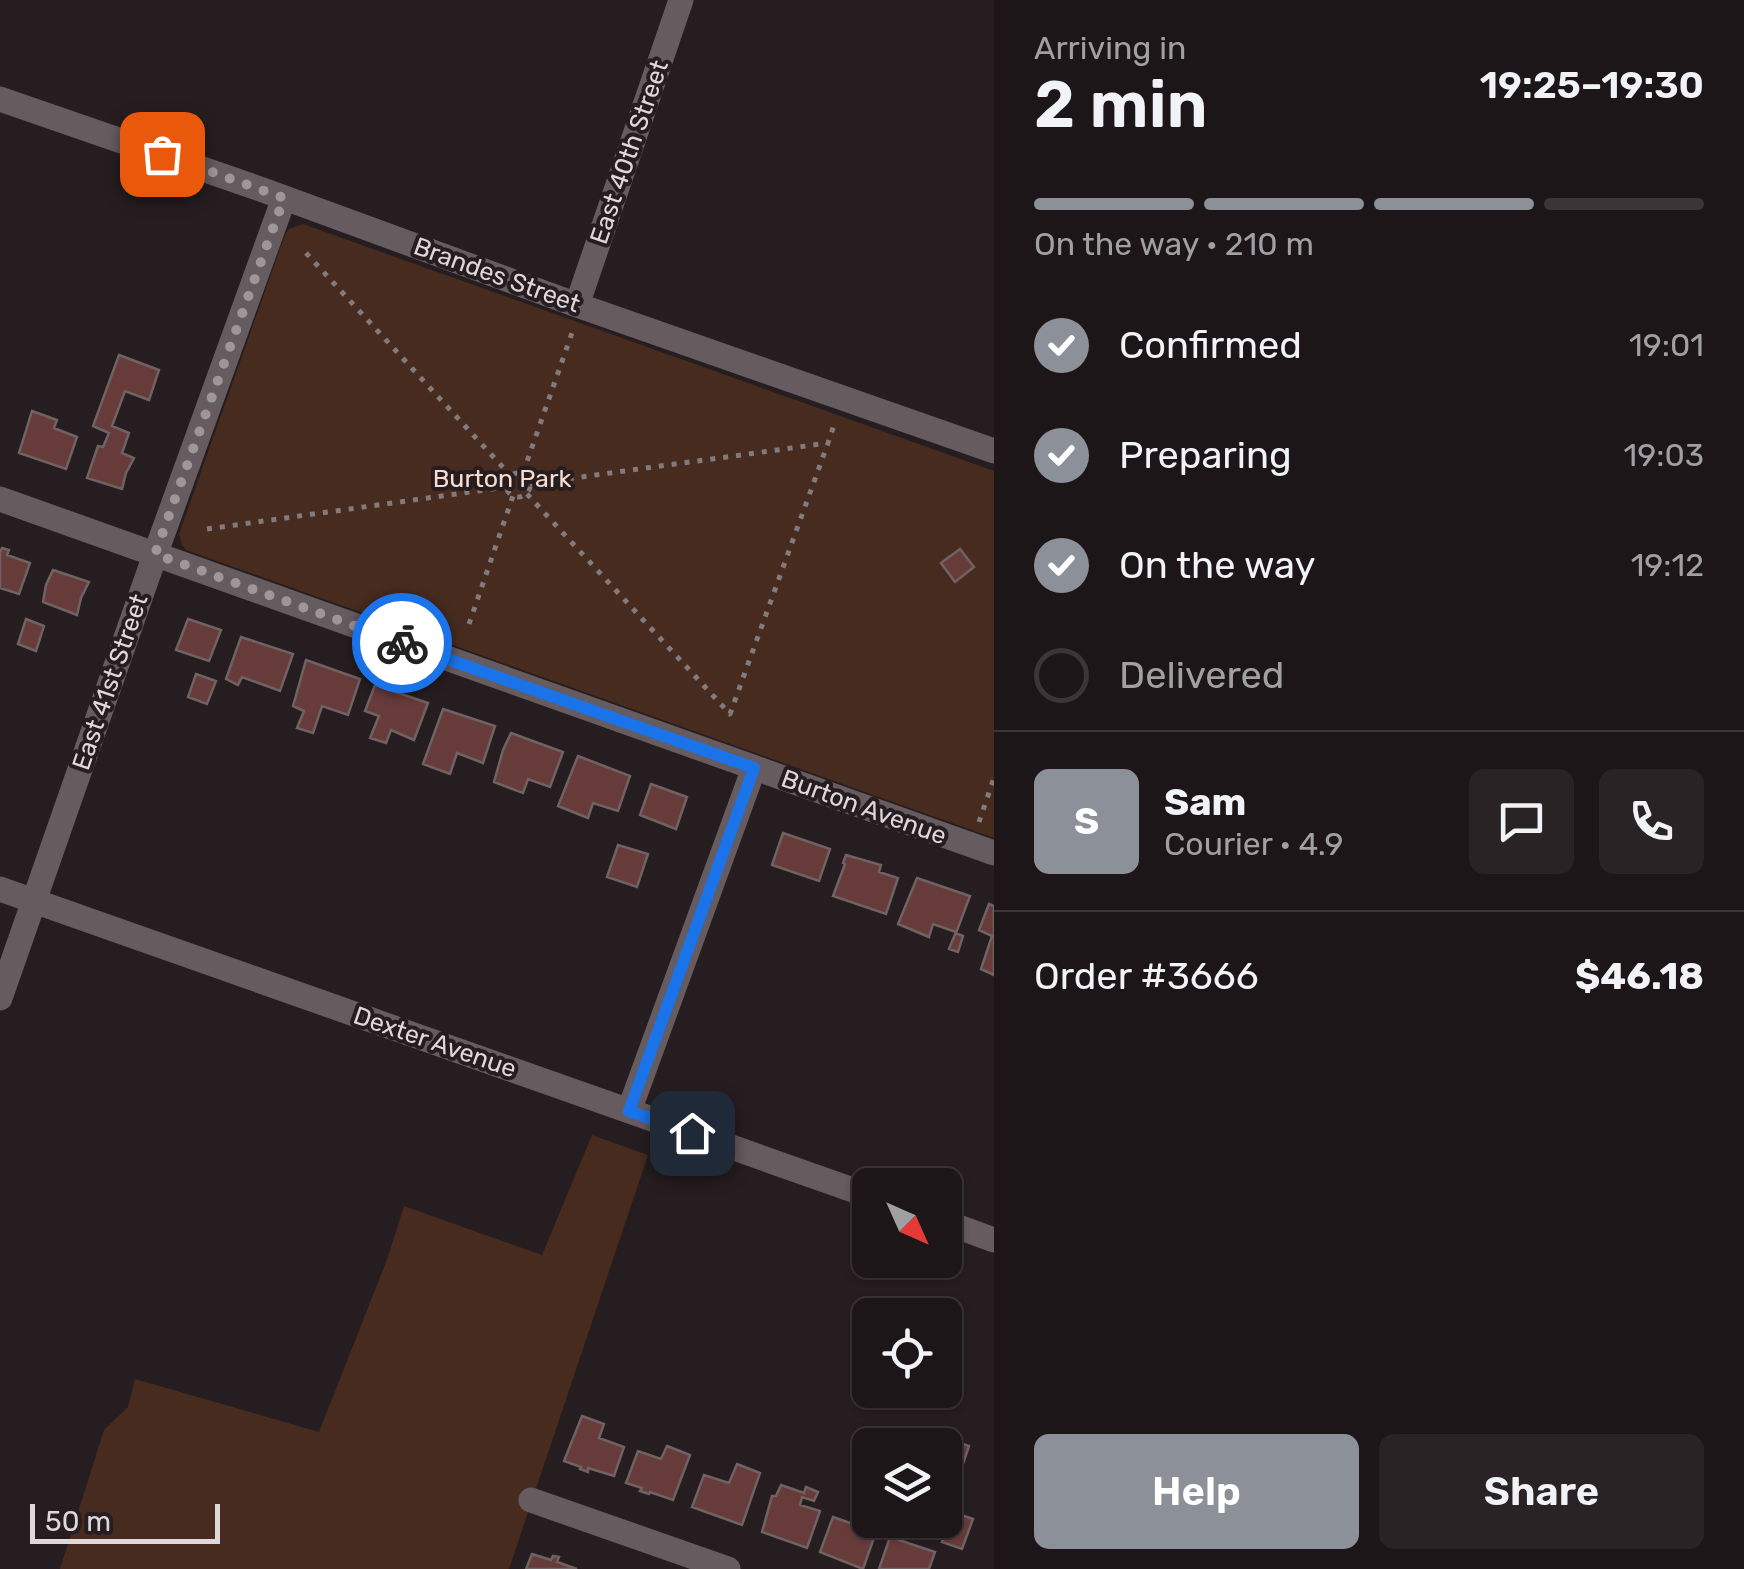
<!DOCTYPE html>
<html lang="en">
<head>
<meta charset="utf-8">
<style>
  body { margin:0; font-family:Rubik,sans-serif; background:#292325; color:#f1f3f6; height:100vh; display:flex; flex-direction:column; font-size:38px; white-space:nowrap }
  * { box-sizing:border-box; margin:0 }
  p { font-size:32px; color:#a09fa2 }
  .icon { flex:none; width:55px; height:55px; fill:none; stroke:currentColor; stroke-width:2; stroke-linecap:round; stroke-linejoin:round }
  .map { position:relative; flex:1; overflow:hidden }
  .sheet { display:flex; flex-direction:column; background:#1c1618; width:750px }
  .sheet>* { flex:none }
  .needle { width:65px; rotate:135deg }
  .tools { position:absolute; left:852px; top:1168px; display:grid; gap:20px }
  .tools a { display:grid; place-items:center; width:110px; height:110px; border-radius:15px; background:#1c1618; box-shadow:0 2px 8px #0004,0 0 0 2px #3a3537; font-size:50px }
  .scale { position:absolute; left:30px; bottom:25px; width:190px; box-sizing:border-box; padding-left:10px; border:5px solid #dfd8db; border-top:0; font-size:28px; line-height:35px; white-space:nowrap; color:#dfd8db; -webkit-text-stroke:8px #261d20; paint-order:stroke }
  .pin { position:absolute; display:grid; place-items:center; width:85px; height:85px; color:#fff; margin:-42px; border-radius:20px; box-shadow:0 5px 15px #0006 }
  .courier { position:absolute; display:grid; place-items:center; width:100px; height:100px; margin:-50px; border:8px solid #1a73e8; border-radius:50%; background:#fff; color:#222; box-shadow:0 2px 12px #0007 }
  .summary em { font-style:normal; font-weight:600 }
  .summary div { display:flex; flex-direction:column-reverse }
  .summary { display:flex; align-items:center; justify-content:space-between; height:170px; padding:0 40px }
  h1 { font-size:65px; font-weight:600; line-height:75px }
  .bar { display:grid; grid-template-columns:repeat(4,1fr); gap:15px 10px; align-content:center; height:120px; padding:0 40px }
  .bar i { height:12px; border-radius:8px; background:#3a3537 }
  .bar .on { background:#8c9099 }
  .bar p { grid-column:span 4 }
  .line { display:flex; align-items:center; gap:25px; padding:0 40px; border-top:2px solid #3a3537 }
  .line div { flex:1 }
  .round { display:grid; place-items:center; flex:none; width:105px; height:105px; border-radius:15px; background:#292325 }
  ol { padding:0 40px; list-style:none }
  li { display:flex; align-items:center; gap:30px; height:110px }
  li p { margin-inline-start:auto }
  li .icon { padding:10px; border-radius:50%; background:#8c9099; color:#fff; stroke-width:4 }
  li:last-child { color:#a09fa2 }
  li i { width:55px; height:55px; border:5px solid #3a3537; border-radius:50% }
  .action { display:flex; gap:20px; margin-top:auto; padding:20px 40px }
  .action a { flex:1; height:115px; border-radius:15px; background:#8c9099; color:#fff; font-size:40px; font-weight:600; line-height:115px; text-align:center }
  .action a+a { background:#292325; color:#f1f3f6 }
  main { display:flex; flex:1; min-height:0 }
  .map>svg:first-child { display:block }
  .green { fill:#472b1e }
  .building { fill:#683b3b; stroke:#6f6262; stroke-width:2.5 }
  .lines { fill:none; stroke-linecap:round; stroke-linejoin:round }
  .path { stroke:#827a7d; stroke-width:5; stroke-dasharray:5 8; stroke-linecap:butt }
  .minor { stroke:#665b5f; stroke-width:25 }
  .tertiary { stroke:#665b5f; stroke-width:25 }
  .done { stroke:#9e979a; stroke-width:10; stroke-dasharray:0 18 }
  .route { stroke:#1a73e8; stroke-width:12 }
  .labels { text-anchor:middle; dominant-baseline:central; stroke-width:8; stroke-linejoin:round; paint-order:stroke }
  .street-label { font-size:25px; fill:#dfd8db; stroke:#261d20 }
  .park-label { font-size:25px; fill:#f9dcce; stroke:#261d20 }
</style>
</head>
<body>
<main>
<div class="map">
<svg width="994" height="1569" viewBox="0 0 994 1569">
  <rect width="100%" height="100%" fill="#261d20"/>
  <!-- green -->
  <path class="green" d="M303 224 994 471V838L186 550 182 545 179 534 285 235 289 229Z
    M592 1135 648 1155 509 1569H60L104 1430 128 1407 135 1379 319 1432 388 1257 404 1206 542 1255Z"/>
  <!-- building -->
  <path class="building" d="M119 355 159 370 149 400 125 391 112 426 129 433 122 453 134 458 126 473 122 489 87 478 98 446 103 447 109 433 93 426Z
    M32 411 57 420 54 428 77 437 66 469 19 453Z
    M2 548 9 550 7 555 30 563 19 594 0 588V552Z
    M960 549 974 567 955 582 941 563Z
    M53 570 89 582 81 598 77 615 43 602 46 585Z
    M26 619 44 626 36 651 18 644Z
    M188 619 221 630 209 661 176 650Z
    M241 637 293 654 280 691 242 677 238 685 226 679Z
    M306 660 360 679 348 715 322 706 313 733 297 728 304 711 293 706Z
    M196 674 216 681 207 704 188 697Z
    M375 685 428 703 414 740 391 730 386 743 370 738 379 716 365 711Z
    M443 709 495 726 483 763 457 753 450 774 423 764Z
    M511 733 563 752 550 787 528 779 523 793 494 782 503 750Z
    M578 756 630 776 618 811 593 803 588 818 558 806Z
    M651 784 687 797 676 829 640 815Z
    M783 833 830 849 819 881 772 865Z
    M618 845 648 854 637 887 607 877Z
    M846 855 881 865 879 872 898 878 886 914 833 896 845 864 843 863Z
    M917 878 970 896 956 933 963 936 958 952 949 949 956 932 933 924 929 937 898 924Z
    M989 904 994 906V975L981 969 992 936 979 930Z
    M582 1416 604 1424 599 1438 624 1447 614 1476 588 1468V1472L580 1469 581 1467 564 1461Z
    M934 1434 969 1446 959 1476 945 1471V1445H930Z
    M667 1446 690 1455 673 1500 650 1492 649 1494 640 1491 642 1488 626 1483 638 1451 661 1459Z
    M737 1464 760 1473 742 1525 692 1507 704 1475 729 1483Z
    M781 1485 804 1493 806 1487 818 1492 814 1501 802 1497 800 1505 820 1511 807 1548 762 1532 772 1496H776Z
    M953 1512 973 1519 962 1549 942 1542Z
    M833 1517 876 1532 863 1569 820 1552Z
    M890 1537 935 1552 929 1569H879Z
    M532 1554 551 1560 553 1556 559 1557 557 1562 577 1569H526Z"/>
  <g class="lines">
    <!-- path -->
    <path class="path" d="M306 253 510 475
      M506 485a12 12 0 1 1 24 0a12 12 0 1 1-24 0Z
      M523 473 573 330
      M530 484 828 443 835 422
      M527 494 730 714 828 443
      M207 529 506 487
      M469 624 513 496
      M979 822 994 778"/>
    <!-- minor -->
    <path class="minor" d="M0 99 263 190 577 305 994 451
      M577 305 681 0
      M0 889 870 1196
      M0 998 155 555 284 198
      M629 1111 754 768
      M945 1222 994 1240
      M531 1500 728 1569"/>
    <!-- tertiary -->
    <path class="tertiary" d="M0 499 994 853"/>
  </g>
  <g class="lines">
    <!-- done -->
    <path class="done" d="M162 154 284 198 155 554 402 643"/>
    <!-- route -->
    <path class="route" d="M402 643 754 768 629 1111 692 1133"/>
  </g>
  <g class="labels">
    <!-- street labels -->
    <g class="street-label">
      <text transform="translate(629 152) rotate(-71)">East 40th Street</text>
      <text transform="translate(497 275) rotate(20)">Brandes Street</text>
      <text transform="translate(110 682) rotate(-71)">East 41st Street</text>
      <text transform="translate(864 807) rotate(20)">Burton Avenue</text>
      <text transform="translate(435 1042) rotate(19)">Dexter Avenue</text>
    </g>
    <!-- park labels -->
    <g class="park-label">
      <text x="502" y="478">Burton Park</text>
    </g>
  </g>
</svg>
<div class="tools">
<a><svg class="needle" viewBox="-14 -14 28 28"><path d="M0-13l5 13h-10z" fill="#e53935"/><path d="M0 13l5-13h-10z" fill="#a09fa2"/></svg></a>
<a><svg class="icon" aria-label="locate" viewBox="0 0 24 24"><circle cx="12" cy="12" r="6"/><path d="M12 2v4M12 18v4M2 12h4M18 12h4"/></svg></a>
<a><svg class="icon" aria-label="layers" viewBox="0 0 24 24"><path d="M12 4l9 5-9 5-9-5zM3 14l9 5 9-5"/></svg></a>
</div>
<div class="scale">50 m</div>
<div class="pin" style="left:162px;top:154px;background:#ea580c"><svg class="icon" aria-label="bag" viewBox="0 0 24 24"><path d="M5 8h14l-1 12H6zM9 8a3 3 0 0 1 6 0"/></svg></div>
<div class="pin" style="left:692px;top:1133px;background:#1f2937"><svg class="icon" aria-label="home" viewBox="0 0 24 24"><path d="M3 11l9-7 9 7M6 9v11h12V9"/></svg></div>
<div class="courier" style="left:402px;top:643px"><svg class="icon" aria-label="bike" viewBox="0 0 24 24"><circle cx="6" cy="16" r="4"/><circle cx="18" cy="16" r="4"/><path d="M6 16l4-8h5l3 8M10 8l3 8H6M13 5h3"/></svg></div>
</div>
<section class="sheet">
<div class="summary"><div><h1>2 min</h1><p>Arriving in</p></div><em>19:25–19:30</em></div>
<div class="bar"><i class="on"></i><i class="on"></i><i class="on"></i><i></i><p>On the way · 210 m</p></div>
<ol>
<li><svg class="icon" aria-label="check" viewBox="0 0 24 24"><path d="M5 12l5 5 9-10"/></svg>Confirmed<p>19:01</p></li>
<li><svg class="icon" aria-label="check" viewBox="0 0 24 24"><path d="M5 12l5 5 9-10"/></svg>Preparing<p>19:03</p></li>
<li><svg class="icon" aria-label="check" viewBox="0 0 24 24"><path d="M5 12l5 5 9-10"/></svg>On the way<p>19:12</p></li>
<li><i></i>Delivered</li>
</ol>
<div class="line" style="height:180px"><b class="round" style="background:#8c9099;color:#fff">S</b><div><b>Sam</b><p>Courier · 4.9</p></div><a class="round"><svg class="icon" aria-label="chat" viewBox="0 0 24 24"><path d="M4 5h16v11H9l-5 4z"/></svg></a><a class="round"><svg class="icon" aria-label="phone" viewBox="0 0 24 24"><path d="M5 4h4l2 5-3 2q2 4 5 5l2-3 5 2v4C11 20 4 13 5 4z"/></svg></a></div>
<div class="line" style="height:130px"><div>Order #3666</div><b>$46.18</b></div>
<div class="action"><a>Help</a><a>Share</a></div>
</section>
</main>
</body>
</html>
